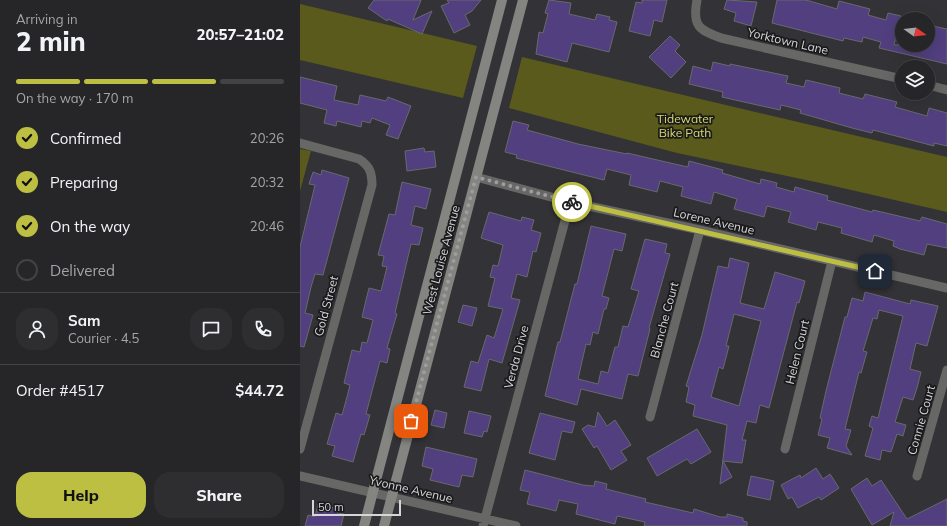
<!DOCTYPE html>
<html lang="en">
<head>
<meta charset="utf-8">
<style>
  body { margin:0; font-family:Mulish,sans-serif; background:#2e2e30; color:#f1f3f6; height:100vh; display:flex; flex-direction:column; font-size:15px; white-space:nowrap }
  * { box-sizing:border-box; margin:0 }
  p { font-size:13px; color:#a4a5a8 }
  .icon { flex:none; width:22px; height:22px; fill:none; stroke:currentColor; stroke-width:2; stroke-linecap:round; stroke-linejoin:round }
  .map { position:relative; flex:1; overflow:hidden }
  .details { display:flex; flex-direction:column; background:#262628; width:300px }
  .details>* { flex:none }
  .needle { width:26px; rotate:105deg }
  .buttons { position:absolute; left:595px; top:12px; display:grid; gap:8px }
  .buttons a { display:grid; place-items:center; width:40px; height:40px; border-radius:50%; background:#262628; box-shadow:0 4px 16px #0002,0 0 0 1px #424345; font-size:20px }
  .scale { position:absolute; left:12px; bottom:10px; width:89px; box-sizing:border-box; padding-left:4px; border:2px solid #d6d6d8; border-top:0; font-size:11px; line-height:14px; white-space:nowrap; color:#d6d6d8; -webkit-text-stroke:3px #1a1a1c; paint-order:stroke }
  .pin { position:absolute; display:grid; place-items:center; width:34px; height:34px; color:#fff; margin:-17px; border-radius:8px; box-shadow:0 2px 6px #0006 }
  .courier { position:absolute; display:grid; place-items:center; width:40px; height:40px; margin:-20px; border:3px solid #bdbf43; border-radius:50%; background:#fff; color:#222; box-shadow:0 1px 5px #0007 }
  .summary em { font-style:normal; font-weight:800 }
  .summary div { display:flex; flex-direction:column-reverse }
  .summary { display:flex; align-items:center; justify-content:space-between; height:68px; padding:0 16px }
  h1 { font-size:26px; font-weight:800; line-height:30px }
  .bar { display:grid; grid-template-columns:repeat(4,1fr); gap:6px 4px; align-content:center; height:48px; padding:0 16px }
  .bar i { height:5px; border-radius:3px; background:#424345 }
  .bar .selected { background:#bdbf43 }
  .bar p { grid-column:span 4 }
  .line { display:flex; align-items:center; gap:10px; padding:0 16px; border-top:1px solid #424345 }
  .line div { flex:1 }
  .round { display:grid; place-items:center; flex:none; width:42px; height:42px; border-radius:16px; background:#2e2e30 }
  ol { padding:0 16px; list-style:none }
  li { display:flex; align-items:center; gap:12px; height:44px }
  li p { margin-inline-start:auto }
  li .icon { padding:4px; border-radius:50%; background:#bdbf43; color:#111; stroke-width:4 }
  li:last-child { color:#a4a5a8 }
  li i { width:22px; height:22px; border:2px solid #424345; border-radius:50% }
  .action { display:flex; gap:8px; margin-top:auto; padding:8px 16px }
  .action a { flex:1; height:46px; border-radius:16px; background:#bdbf43; color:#111; font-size:16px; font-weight:800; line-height:46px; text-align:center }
  .action a+a { background:#2e2e30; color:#f1f3f6 }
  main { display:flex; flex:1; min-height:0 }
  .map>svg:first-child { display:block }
  .green { fill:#595a1c }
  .building { fill:#513f7f; stroke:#69696d; fill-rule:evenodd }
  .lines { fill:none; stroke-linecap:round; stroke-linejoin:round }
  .street { stroke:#676765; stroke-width:9 }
  .secondary { stroke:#848481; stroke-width:10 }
  .done { stroke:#9d9d9f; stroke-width:4; stroke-dasharray:0 7.2 }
  .route { stroke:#bdbf43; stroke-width:5 }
  .labels { text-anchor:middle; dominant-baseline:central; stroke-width:3.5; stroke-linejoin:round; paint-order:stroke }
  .street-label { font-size:12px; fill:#d6d6d8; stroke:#1a1a1c }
  .park-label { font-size:12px; fill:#dadc6c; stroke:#1a1a1c }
</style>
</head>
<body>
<main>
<section class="details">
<div class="summary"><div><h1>2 min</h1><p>Arriving in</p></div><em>20:57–21:02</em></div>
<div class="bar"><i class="selected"></i><i class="selected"></i><i class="selected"></i><i></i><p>On the way · 170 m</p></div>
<ol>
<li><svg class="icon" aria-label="check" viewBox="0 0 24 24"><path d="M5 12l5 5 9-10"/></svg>Confirmed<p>20:26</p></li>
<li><svg class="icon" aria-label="check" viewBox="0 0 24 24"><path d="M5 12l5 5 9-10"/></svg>Preparing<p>20:32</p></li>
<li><svg class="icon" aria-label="check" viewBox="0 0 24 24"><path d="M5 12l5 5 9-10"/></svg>On the way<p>20:46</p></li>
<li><i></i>Delivered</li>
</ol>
<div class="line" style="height:72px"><a class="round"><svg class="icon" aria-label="person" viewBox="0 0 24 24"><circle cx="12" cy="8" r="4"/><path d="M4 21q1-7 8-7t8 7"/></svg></a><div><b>Sam</b><p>Courier · 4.5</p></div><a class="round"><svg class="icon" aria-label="chat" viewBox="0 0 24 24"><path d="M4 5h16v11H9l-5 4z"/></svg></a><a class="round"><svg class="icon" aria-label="phone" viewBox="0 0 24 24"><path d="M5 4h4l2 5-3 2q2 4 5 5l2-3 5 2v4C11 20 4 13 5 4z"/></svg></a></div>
<div class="line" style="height:52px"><div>Order #4517</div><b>$44.72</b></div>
<div class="action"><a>Help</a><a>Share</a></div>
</section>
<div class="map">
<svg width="647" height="526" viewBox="0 0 647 526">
  <rect width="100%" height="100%" fill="#333236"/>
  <!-- green -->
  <path class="green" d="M0 4 177 46 163 98 0 60Z
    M222 57 647 157V212L525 184 377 153 209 108Z
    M0 149 11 151 0 191Z"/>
  <!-- building -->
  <path class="building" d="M74 0H121L113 20 132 11 122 34 88 19 87 21 68 8Z
    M147 0H181L172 11 165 15 170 25 154 33 141 6 149 3Z
    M249 0 271 3 269 14 295 20 297 14 310 17 309 20 317 22 309 52 272 43 267 62 236 54 239 32 243 33 248 14 245 13Z
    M342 0H367L362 22 354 20 350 36 329 31 336 2 342 3Z
    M427 0 457 2 451 26 434 21 436 13 424 9Z
    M477 0H506L537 9 539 1 570 9 568 15 586 20 588 13 601 16 594 45H628V25L647 29V64L579 48 581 42 563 37 562 42 544 38 543 41 472 23Z
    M370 36 380 45 375 51 386 62 371 78 349 57Z
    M413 62 430 66V64L488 76 486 83 504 87 506 80 540 88 539 93 563 99 565 94 597 102 595 107 627 116 629 108 647 113V146L634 143V146L573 130 572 133 552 128 500 113 501 110 481 105 480 110 444 102 422 97 423 92 389 84 393 66 411 71Z
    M0 77 37 86 34 100 58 105 60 95 86 101 88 97 111 106 98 139 86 135 90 125 72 118 70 123 62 121 61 127 37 121 36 126 24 123 27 110 0 103Z
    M213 121 229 125 227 130 278 144 327 154V153L379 165 388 167 389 161 423 170 422 173 460 184 461 179 477 183 476 187 494 192 495 187 528 196 527 200 572 212 573 210 620 221 622 217 647 224V248L627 244 624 255 600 249 593 246 594 241 574 235 572 242 541 233 542 228 518 222 516 230 488 222 491 212 467 206 464 217 434 209 437 199 414 192 411 204 381 196 383 187 360 181 357 192 329 185 331 175 307 169 304 180 216 158 217 155 205 152Z
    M124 148 125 152 134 151 136 167 107 171 105 151Z
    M22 170 49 178 23 275 15 274 11 287 5 313 13 315 4 347 0 346V247L15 185 9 184 13 172 21 175Z
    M102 182 131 189 126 209 115 206 111 225 123 228 119 245 111 244 95 313 97 314 87 348 90 349 87 363 80 361 66 414 70 415 64 435 61 434 53 462 32 456 35 446 27 444 36 413 42 415 47 397 50 385 44 383 52 350 60 352 62 342 67 343 73 320 62 317 66 300 69 288 81 291 87 267 82 266 84 256 78 255 89 214 95 215Z
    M189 212 221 221 222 217 234 220 231 230 241 233 236 252 233 251 227 277 217 274 211 298 220 300 202 363 189 359 181 391 164 387 171 361 178 363 187 335 194 338 203 309 188 306 195 278 190 277 193 265 198 266 203 245 181 238Z
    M291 226 326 234 322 251 314 249 302 296 309 298 306 309H304L298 334 293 332 290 345 286 344 278 379 298 384 301 371 308 373 315 347H318L323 326 328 327 339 291 331 289 345 239 367 244 365 253 370 254 349 328 350 329 338 376 328 374 322 399 281 389 277 405 245 396 258 342H260L275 284H277Z
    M430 258 449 263 440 303 464 309 475 272 505 281 499 303 497 302 469 408 460 405 456 423 447 421 442 440H446L442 463 423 461 432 477 420 484 427 425 393 416 395 405 386 402 389 387 386 386 402 335 418 266 428 268ZM434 314 461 321 439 406 411 397 419 367 423 369 429 346H426Z
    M565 292 610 304 611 300 638 306 627 346 616 343 610 369 621 372 617 388 613 400 603 397 595 422 606 425 603 436 597 434 591 452 582 450 580 460 565 456 573 428 569 426 572 416 578 418 603 316 579 310 577 319 573 318 563 351 567 352 561 373 559 372 545 429 551 430 546 446 552 455 527 448 530 438 518 435 522 419 520 418 526 391 545 317H547L552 298 563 301Z
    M163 305 177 308 172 326 158 322Z
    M135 410 147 413 144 428 131 425Z
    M169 411 191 416 187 432 184 431 182 437 164 433Z
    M298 412 307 426 315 420 331 445 321 451 327 460 311 470 297 446 294 448 282 429 288 425 295 427Z
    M240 413 275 422 272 433 262 431 255 460 229 453Z
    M397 429 411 452 391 464 387 459 357 476 347 458Z
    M126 447 177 459 173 477 162 475 159 487 130 480 133 469 122 466Z
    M516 468 523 479 530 474 539 488 521 500 519 497 498 508 492 497 488 499 481 485 500 475 501 478Z
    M225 470 283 485 294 486 295 481 307 484 306 489 346 499 345 502 393 513 394 509 420 517H427V514L443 518V521L447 522V526H344L345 522 317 516 315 524 276 514 278 504 259 500 256 511 244 508 227 504 230 492 220 490Z
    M451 476 474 481 470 500 447 495Z
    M567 478 572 486 581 480 607 519 647 499V526H590L594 512 572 525 551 489Z
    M18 504 38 509 37 513 44 514 41 526H5L8 515 15 517Z"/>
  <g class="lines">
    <!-- street -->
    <path class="street" d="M397 0C392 26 399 30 421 38L602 79
      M628 85 647 90
      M0 143 59 159C70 166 72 173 72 185L0 449
      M176 177 270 202 400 230 647 288
      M350 417 400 230
      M485 449 532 261
      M0 476 216 526
      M617 476 647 370
      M183 526 270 202"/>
    <!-- secondary -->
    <path class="secondary" d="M64 526 202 0
      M84 526 223 0"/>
  </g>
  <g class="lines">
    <!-- done -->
    <path class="done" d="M111 421 176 177 272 202"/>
    <!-- route -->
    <path class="route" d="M272 202 575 271"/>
  </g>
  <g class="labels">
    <!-- street labels -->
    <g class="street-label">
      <text transform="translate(488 41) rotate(13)">Yorktown Lane</text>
      <text transform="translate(414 221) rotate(13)">Lorene Avenue</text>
      <text transform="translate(141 260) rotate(-75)">West Louise Avenue</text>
      <text transform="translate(26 306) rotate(-75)">Gold Street</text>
      <text transform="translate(364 320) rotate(-75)">Blanche Court</text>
      <text transform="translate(497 352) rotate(-76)">Helen Court</text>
      <text transform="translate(216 357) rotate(-75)">Verda Drive</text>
      <text transform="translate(621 420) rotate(-74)">Connie Court</text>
      <text transform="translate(111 489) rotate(13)">Yvonne Avenue</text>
    </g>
    <!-- park labels -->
    <g class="park-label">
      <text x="385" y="118">Tidewater<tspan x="385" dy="14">Bike Path</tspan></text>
    </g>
  </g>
</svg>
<div class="buttons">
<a><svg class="needle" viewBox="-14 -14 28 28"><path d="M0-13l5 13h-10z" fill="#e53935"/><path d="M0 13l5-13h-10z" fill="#a4a5a8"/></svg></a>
<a><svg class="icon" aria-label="layers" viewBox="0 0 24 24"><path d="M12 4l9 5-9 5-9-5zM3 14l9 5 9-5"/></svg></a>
</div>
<div class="scale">50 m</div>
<div class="pin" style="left:111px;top:421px;background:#ea580c"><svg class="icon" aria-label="bag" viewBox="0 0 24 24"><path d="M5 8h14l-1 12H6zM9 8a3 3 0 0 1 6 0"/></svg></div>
<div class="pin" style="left:575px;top:271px;background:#1f2937"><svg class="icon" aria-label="home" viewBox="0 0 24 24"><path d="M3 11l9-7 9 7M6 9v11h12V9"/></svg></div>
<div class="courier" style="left:272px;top:202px"><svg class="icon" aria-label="bike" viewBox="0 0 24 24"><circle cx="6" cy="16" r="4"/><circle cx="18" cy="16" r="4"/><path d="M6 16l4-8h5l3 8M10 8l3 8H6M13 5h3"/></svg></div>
</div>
</main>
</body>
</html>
